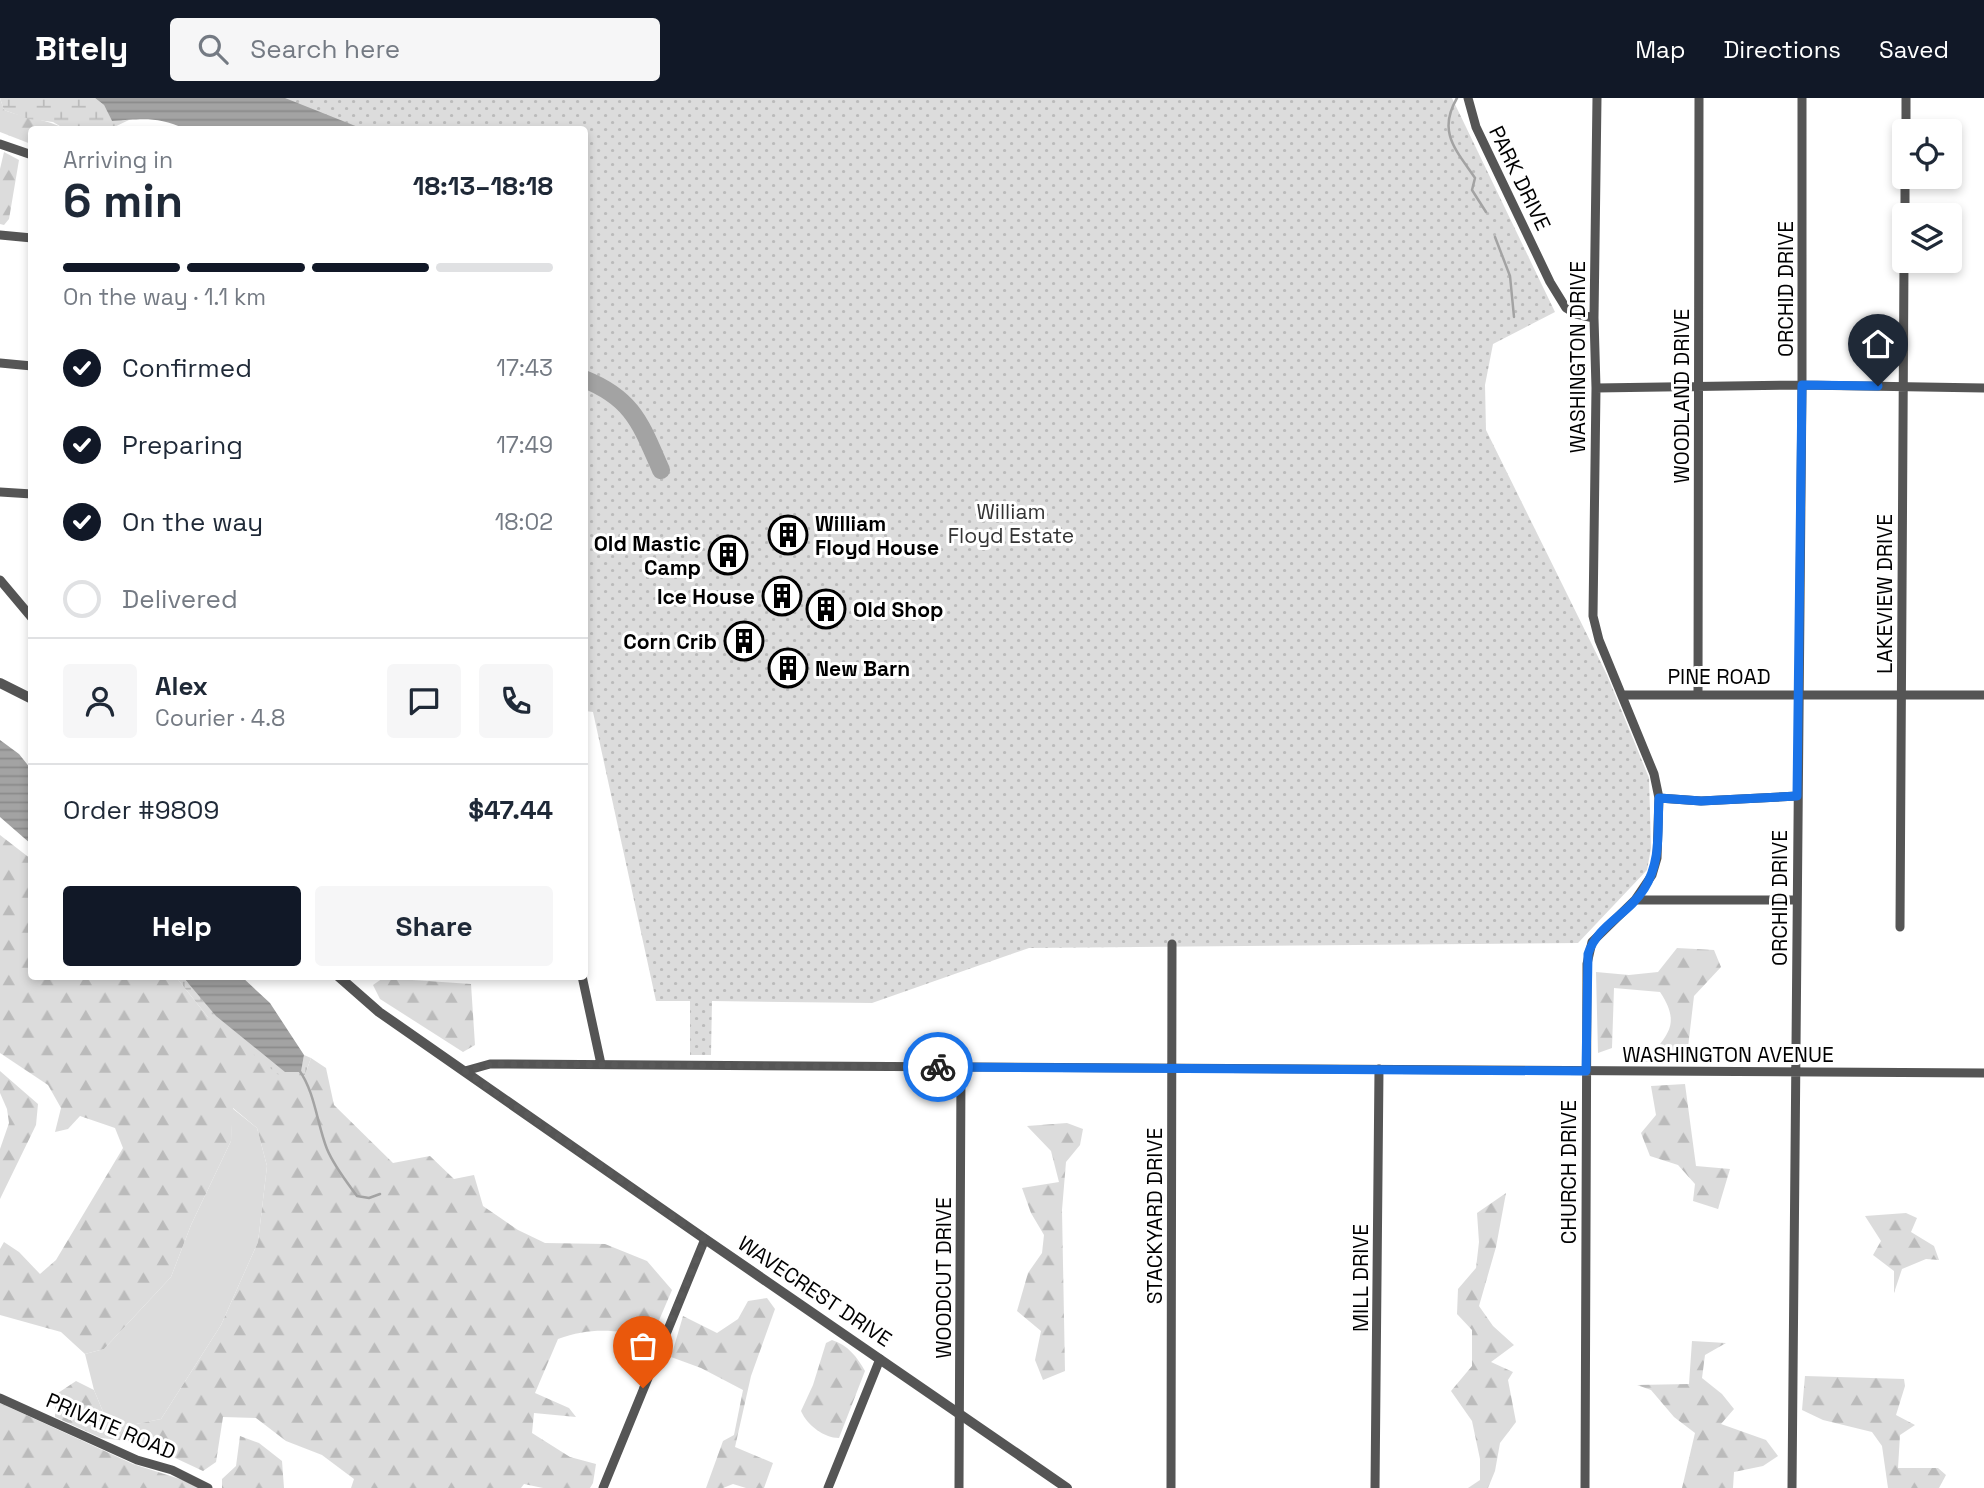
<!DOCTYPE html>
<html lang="en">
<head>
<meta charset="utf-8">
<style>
  body { margin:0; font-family:"Space Grotesk",sans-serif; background:#f6f6f7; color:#1f2937; height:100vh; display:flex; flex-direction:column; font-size:26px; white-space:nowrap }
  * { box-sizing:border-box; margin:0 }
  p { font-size:23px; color:#747a83 }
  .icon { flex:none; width:38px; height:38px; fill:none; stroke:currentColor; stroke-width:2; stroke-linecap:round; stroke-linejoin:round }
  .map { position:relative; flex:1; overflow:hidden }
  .drawer { position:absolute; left:28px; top:28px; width:560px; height:854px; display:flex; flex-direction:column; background:#fff; border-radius:7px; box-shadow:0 4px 10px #0003 }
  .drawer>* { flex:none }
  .buttons { position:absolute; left:1892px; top:21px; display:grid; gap:14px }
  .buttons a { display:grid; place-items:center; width:70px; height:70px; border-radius:7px; background:#fff; box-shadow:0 4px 10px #0003; font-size:35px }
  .pin { position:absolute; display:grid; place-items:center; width:60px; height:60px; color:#fff; margin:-72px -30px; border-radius:50% 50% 50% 0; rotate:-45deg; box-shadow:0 0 7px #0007 }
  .pin .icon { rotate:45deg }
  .courier { position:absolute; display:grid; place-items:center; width:70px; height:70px; margin:-35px; border:5px solid #1a73e8; border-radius:50%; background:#fff; color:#222; box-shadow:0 2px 9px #0007 }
  .overview em { font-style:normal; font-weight:800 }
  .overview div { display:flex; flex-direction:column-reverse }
  .overview { display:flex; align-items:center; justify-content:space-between; height:119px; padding:0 35px }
  h1 { font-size:46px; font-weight:800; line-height:52px }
  .bar { display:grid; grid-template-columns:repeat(4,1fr); gap:10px 7px; align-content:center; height:84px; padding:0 35px }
  .bar i { height:9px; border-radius:5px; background:#e0e1e3 }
  .bar .current { background:#111827 }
  .bar p { grid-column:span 4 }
  .line { display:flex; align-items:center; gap:18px; padding:0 35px; border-top:2px solid #e0e1e3 }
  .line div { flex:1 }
  .round { display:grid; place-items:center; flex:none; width:74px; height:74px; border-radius:7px; background:#f6f6f7 }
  ol { padding:0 35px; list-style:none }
  li { display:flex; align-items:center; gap:21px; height:77px }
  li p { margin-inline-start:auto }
  li .icon { padding:7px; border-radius:50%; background:#111827; color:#fff; stroke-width:4 }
  li:last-child { color:#747a83 }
  li i { width:38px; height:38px; border:4px solid #e0e1e3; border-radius:50% }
  .action { display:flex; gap:14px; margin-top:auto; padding:14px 35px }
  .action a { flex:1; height:80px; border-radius:7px; background:#111827; color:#fff; font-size:28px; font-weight:800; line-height:80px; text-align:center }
  .action a+a { background:#f6f6f7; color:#1f2937 }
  header { display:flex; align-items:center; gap:42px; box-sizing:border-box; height:98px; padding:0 35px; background:#111827; color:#fff }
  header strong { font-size:33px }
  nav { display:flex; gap:38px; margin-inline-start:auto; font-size:24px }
  .search { width:490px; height:63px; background:#f6f6f7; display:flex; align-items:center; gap:18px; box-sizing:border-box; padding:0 24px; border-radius:7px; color:#747a83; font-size:26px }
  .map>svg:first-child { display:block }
  .grass { fill:#dcdcdc }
  .forest { fill:url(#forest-firs) }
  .wetland { fill:url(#wetland-marsh) }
  .park { fill:url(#park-dots) }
  .water { fill:url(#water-rules) }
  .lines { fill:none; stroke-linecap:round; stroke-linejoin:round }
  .stream { stroke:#a3a3a3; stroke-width:2.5 }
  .river { stroke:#a3a3a3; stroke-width:18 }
  .minor { stroke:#555; stroke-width:9 }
  .tertiary { stroke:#555; stroke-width:10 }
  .done { stroke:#595959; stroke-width:7; stroke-dasharray:0 12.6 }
  .route { stroke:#1a73e8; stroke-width:9 }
  .labels { text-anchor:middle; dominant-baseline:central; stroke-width:6; stroke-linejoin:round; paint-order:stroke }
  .street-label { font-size:21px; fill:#000; stroke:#fff }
  .park-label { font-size:21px; fill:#333; stroke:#fff }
  .poi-label { font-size:21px; font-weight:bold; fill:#000; stroke:#fff; text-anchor:start }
</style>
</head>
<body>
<header>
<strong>Bitely</strong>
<div class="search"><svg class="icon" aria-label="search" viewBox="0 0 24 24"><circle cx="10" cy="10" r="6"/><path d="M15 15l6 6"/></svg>Search here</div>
<nav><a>Map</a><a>Directions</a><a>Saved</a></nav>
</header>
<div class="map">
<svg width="1984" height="1390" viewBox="0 0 1984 1390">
  <defs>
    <pattern id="forest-firs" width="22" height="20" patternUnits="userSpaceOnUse" patternTransform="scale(1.75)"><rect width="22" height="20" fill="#dcdcdc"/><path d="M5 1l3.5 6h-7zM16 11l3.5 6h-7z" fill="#bbb"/></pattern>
    <pattern id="wetland-marsh" width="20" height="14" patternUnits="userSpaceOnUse" patternTransform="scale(1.75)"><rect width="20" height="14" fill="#dcdcdc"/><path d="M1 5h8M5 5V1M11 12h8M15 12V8" fill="none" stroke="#bbb"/></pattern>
    <pattern id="park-dots" width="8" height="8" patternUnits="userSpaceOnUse" patternTransform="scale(1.75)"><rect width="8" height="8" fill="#dcdcdc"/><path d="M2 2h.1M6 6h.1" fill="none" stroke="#bbb" stroke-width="1.8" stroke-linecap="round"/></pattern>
    <pattern id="water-rules" width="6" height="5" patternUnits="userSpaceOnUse" patternTransform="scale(1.75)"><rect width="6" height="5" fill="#a3a3a3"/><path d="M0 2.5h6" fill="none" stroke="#8b8b8b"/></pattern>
  </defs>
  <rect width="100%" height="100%" fill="#fff"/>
  <!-- grass -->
  <path class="grass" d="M232 1010 257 1030 267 1068 258 1144 221 1227 161 1321 136 1326 109 1328 94 1292 85 1256 104 1251 171 1179 191 1127 231 1043Z"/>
  <!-- forest -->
  <path class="forest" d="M0 0 4 12C24 20 48 21 65 31L32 32 31 46 0 34Z
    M4 54 19 62 9 121 4 127 0 126V71Z
    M0 737 31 761 32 878 176 879 207 918 303 982 311 960 326 970 334 1007 393 1065 430 1058 454 1081 474 1077 483 1108 518 1132 545 1145 605 1146 647 1163 672 1192 657 1227 648 1238C615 1232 590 1229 558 1241L535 1295 569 1310 576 1319 534 1315 532 1335 570 1359 596 1366 593 1385 590 1390H543L524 1386 521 1390H351L354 1381 322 1357 286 1343 256 1320 223 1319 216 1364 203 1373 171 1358 127 1343 101 1340 55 1319V1297L76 1283 94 1292 109 1328 136 1326 161 1321 221 1227 258 1144 267 1068 257 1030 233 1010 231 1043 191 1127 171 1179 104 1251 85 1256 61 1234 0 1217V1151L4 1144 19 1154 40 1176 56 1162 123 1050 115 1030 80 1018 68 1031 55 1034 61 1010 48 987 0 955Z
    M1677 850 1714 852 1721 869 1694 898 1687 958 1645 964C1667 937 1682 927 1660 894L1614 890 1612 950 1598 955 1596 874 1629 877 1658 874Z
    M383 880 471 886 475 947 463 954 380 901 373 887Z
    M0 973 38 1006 36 1027 0 1101V1051L9 1025 7 1011 0 995Z
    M1685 986 1696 1068 1730 1071 1718 1111 1693 1103 1695 1086 1678 1067 1650 1058 1641 1035 1656 1017 1651 988Z
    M1067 1025 1083 1031 1080 1047 1066 1064 1062 1112 1065 1273 1043 1282 1035 1262 1041 1233 1017 1213 1028 1175 1042 1155 1044 1137 1031 1115 1022 1090 1059 1084 1051 1053 1027 1028Z
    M1506 1095 1496 1149 1479 1208 1493 1228 1514 1247 1491 1264 1513 1274 1508 1282 1516 1324 1500 1345 1495 1373 1488 1390H1468L1480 1382V1361L1472 1323 1451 1293 1472 1268V1232L1457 1216 1458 1191 1476 1170 1479 1144 1477 1115Z
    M1906 1115 1917 1120 1911 1134 1934 1148 1939 1162 1926 1161 1902 1171 1894 1195V1173L1873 1157 1881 1143 1865 1118Z
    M767 1200 775 1211 751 1278 735 1349 773 1365 764 1390H746L733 1386 723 1390H706L723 1343 734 1337 743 1292 701 1270 671 1259 683 1218 717 1235 738 1221 748 1203Z
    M832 1242C848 1247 857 1259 865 1273L839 1340C824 1340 807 1327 801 1313L813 1287 826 1245Z
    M1692 1243 1726 1245 1705 1257 1702 1280 1722 1296 1734 1311 1721 1326 1766 1342 1778 1358 1763 1368 1734 1374 1733 1390H1682L1695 1335 1674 1319 1651 1292 1637 1287 1689 1286Z
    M1805 1278 1904 1281 1905 1288 1896 1317 1915 1327 1900 1337 1898 1370H1938L1946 1377 1939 1390H1888L1882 1348 1872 1334 1823 1322 1802 1312Z
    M0 1305 133 1366 183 1382 199 1390H0Z
    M240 1338 259 1345 282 1363 284 1390H222V1381L236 1368Z"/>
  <!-- wetland -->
  <path class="wetland" d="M0 0H95L104 7 112 23 129 22 110 31H65L53 24 29 21 4 12Z
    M176 879H183L187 884 301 974 304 957 311 960 303 982 281 979 207 918Z"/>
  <!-- park -->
  <path class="park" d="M267 0H1452L1555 214 1493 246 1485 287 1486 332 1607 577 1649 680 1651 750 1647 772 1578 845 1029 850 872 905 712 903 711 957H690V903H656L593 614 585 613 584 32 347 31Z"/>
  <!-- water -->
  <path class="water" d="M95 0H285L363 31H186C156 18 143 21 112 23L104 7Z
    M0 642 19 656 31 671V746L0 719Z
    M183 879H242L270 905 304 957 301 974H285L216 918Z"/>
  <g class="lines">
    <!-- stream -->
    <path class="stream" d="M1457 0C1437 34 1456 52 1475 80L1472 92 1486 114
      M1495 139 1510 178 1514 219
      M299 972C315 994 317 1026 327 1051 334 1068 346 1083 357 1098L369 1100 380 1096"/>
    <!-- river -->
    <path class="river" d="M584 281C634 301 641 327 661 372"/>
    <!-- minor -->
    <path class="minor" d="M1468 0 1476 29 1550 184 1566 210 1576 216 1594 220
      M1906 33V0
      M0 46 32 57
      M1905 117V79
      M0 137 32 140
      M0 265 32 268
      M1596 290 1802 287 1984 290
      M0 394 32 396
      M0 482 32 520
      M1698 596 1699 0
      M1622 597H1984
      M1659 700 1701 703 1797 698
      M1635 802H1797
      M1900 829 1904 163
      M582 878 601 966
      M465 973 490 966 1984 975
      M0 1300 137 1362 172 1372 208 1390
      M603 1390 705 1141
      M828 1390 880 1261
      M959 1390 961 969
      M1171 1390 1172 846
      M1375 1390 1379 971
      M1585 1390 1587 866 1592 844 1635 802 1652 777 1657 760 1659 700 1654 676 1599 542 1593 518 1596 290 1594 220 1597 0
      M1792 1390 1802 287V0"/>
    <!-- tertiary -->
    <path class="tertiary" d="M0 585 32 601
      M338 878 379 914 705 1141 1067 1390"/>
  </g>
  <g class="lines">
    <!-- done -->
    <path class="done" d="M643 1290 705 1141 465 973 491 966 938 969"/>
    <!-- route -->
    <path class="route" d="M938 969 1586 973 1588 856C1597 827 1629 816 1644 791 1662 763 1657 731 1659 700L1701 703 1797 698 1802 287 1878 288"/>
  </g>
  <!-- icons -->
  <defs>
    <symbol id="building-ring" viewBox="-11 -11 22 22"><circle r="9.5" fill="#fff" stroke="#000" stroke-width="1.5"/><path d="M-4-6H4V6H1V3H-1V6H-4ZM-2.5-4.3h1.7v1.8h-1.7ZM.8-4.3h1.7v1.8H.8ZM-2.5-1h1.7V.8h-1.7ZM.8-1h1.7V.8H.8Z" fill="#000"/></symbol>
  </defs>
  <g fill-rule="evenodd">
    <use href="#building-ring" x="766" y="415" width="44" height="44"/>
    <use href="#building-ring" x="706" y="435" width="44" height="44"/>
    <use href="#building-ring" x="760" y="476" width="44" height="44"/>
    <use href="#building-ring" x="804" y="489" width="44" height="44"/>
    <use href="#building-ring" x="722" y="521" width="44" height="44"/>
    <use href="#building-ring" x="766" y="548" width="44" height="44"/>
  </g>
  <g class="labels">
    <!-- street labels -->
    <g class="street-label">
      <text transform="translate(1520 80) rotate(64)">PARK DRIVE</text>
      <text transform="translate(1785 191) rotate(-90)">ORCHID DRIVE</text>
      <text transform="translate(1577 259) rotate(-90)">WASHINGTON DRIVE</text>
      <text transform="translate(1681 298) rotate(-90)">WOODLAND DRIVE</text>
      <text transform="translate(1884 496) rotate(-90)">LAKEVIEW DRIVE</text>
      <text x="1719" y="578">PINE ROAD</text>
      <text transform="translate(1779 800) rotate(-90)">ORCHID DRIVE</text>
      <text x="1728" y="956">WASHINGTON AVENUE</text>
      <text transform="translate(1568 1074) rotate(-90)">CHURCH DRIVE</text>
      <text transform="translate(1154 1118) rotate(-90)">STACKYARD DRIVE</text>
      <text transform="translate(943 1180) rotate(-90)">WOODCUT DRIVE</text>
      <text transform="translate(1360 1180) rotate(-90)">MILL DRIVE</text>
      <text transform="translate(815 1193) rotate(34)">WAVECREST DRIVE</text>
      <text transform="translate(111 1328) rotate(23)">PRIVATE ROAD</text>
    </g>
    <!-- park labels -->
    <g class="park-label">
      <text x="1011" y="413">William<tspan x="1011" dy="24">Floyd Estate</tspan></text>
    </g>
    <!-- poi labels -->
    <g class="poi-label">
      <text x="815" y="425">William<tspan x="815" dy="24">Floyd House</tspan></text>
      <text x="701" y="445" text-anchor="end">Old Mastic<tspan x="701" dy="24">Camp</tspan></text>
      <text x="755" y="498" text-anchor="end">Ice House</text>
      <text x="853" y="511">Old Shop</text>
      <text x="717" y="543" text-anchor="end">Corn Crib</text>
      <text x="815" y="570">New Barn</text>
    </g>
  </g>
</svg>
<div class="buttons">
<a><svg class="icon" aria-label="locate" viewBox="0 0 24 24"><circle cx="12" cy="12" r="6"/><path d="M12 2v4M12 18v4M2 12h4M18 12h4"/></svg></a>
<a><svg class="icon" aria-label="layers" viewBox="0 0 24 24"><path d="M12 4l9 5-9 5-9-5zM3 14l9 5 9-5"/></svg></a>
</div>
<div class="pin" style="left:643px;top:1290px;background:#ea580c"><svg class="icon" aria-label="bag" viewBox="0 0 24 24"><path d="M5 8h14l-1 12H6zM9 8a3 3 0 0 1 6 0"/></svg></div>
<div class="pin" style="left:1878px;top:288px;background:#1f2937"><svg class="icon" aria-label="home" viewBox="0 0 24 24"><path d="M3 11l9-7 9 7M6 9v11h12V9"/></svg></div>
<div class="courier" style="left:938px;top:969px"><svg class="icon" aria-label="bike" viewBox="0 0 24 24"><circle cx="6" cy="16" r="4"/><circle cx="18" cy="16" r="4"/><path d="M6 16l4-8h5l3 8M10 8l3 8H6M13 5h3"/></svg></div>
<section class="drawer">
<div class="overview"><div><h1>6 min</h1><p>Arriving in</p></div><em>18:13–18:18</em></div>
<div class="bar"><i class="current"></i><i class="current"></i><i class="current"></i><i></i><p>On the way · 1.1 km</p></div>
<ol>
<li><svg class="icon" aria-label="check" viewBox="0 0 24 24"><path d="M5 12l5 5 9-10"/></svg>Confirmed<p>17:43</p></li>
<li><svg class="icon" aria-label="check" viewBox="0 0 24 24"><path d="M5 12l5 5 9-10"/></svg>Preparing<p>17:49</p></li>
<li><svg class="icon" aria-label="check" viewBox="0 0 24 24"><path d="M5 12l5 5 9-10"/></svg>On the way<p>18:02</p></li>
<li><i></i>Delivered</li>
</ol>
<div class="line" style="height:126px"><a class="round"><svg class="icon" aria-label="person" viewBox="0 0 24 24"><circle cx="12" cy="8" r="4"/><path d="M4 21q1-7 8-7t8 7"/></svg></a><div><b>Alex</b><p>Courier · 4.8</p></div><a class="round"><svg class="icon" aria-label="chat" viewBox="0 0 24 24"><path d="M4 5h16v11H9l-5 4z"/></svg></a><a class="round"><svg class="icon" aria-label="phone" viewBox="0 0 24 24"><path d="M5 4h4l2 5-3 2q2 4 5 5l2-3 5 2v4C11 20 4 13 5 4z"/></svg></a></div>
<div class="line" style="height:91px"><div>Order #9809</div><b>$47.44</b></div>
<div class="action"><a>Help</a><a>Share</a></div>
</section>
</div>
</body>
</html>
